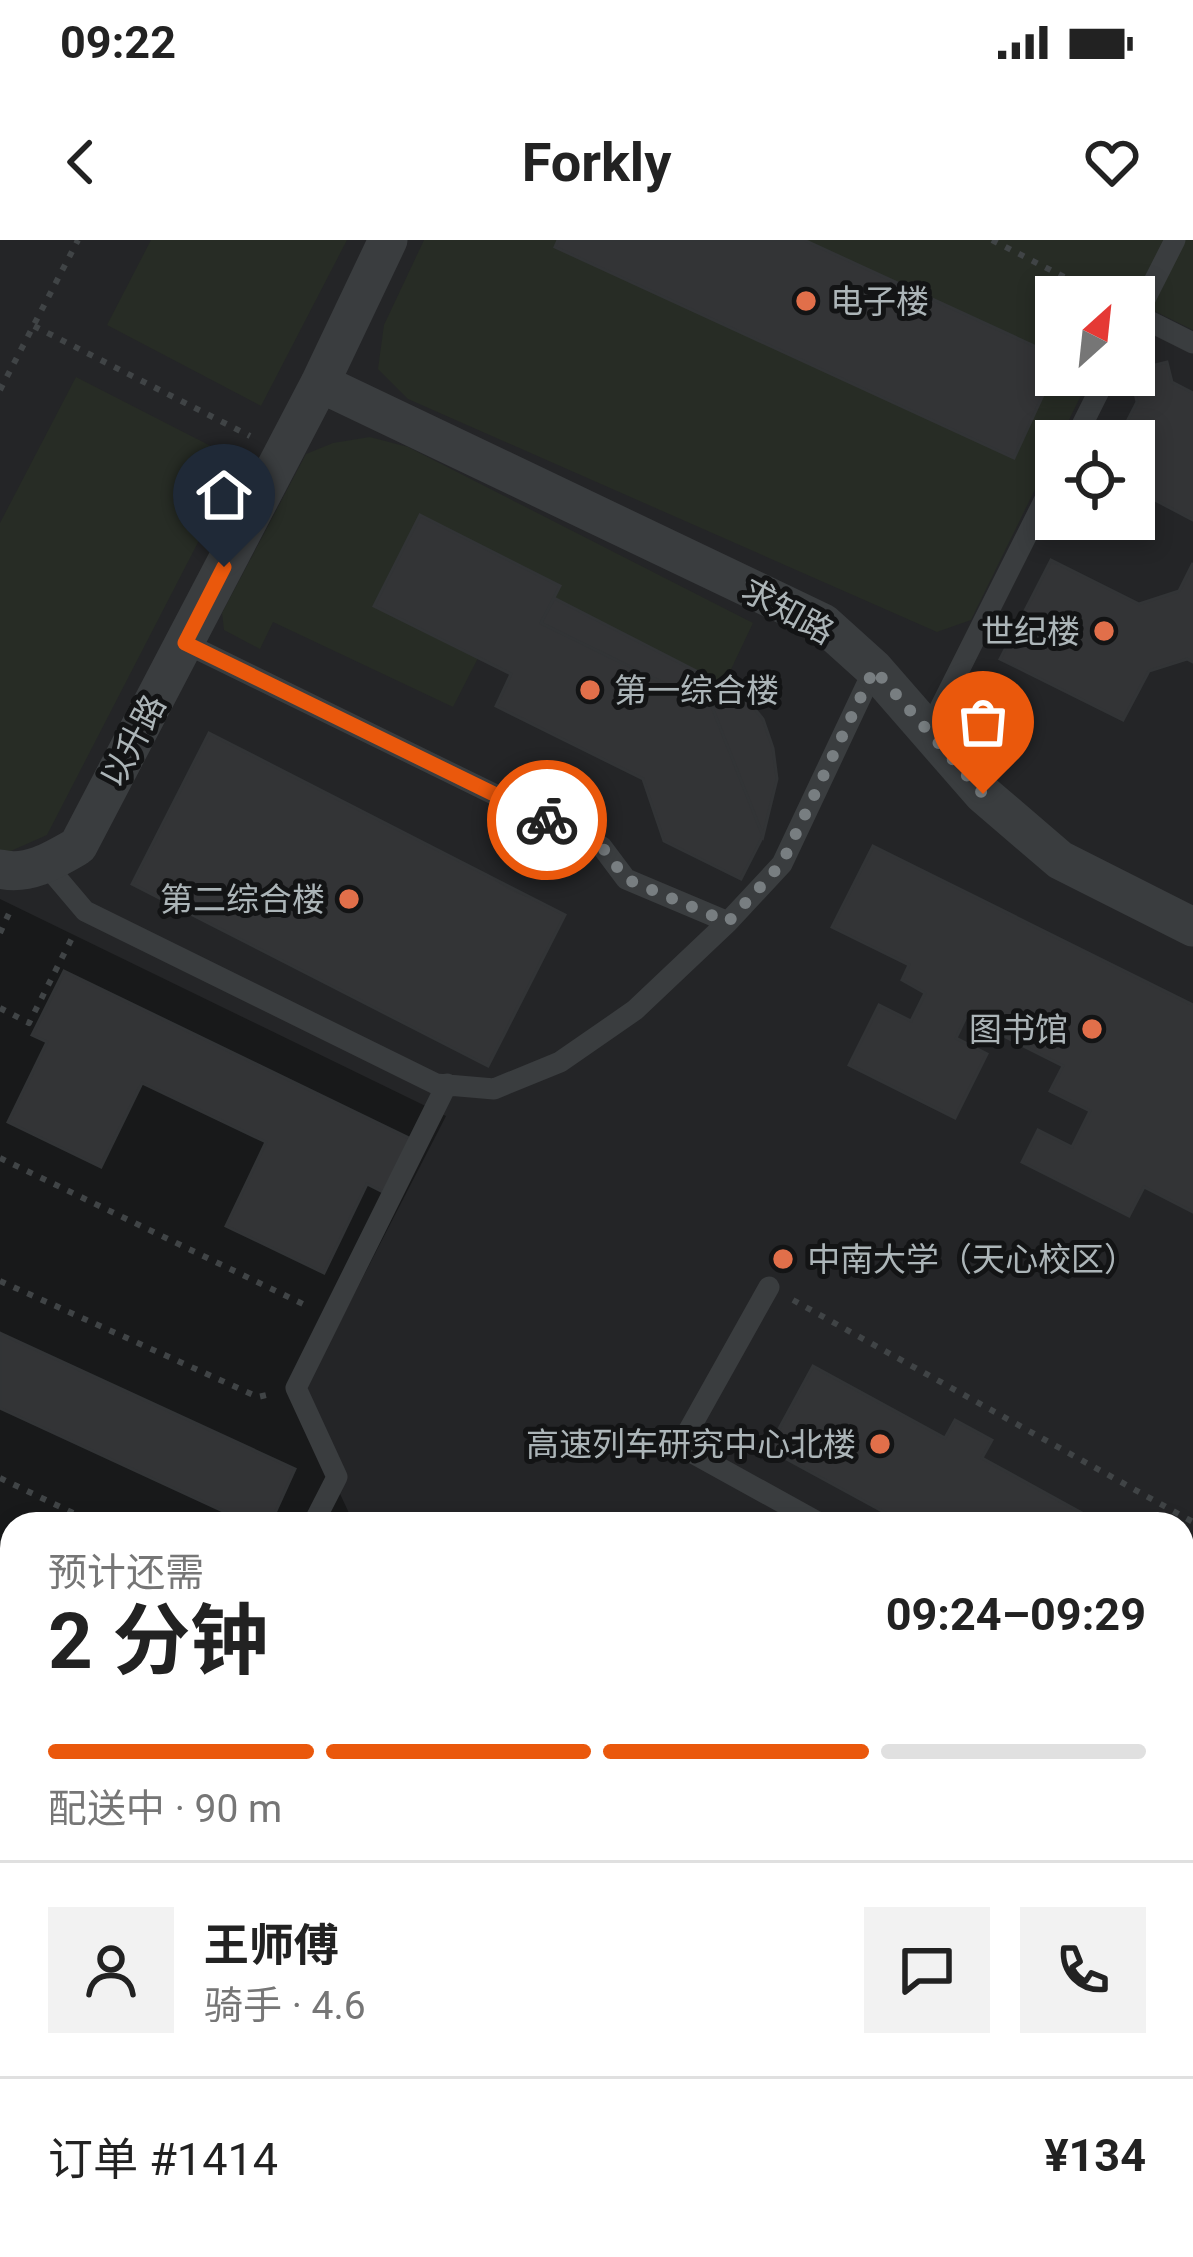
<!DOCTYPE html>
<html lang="zh">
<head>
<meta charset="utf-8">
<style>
  body { margin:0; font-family:Roboto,"Noto Sans SC",sans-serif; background:#f2f2f2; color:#222; height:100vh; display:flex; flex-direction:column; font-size:45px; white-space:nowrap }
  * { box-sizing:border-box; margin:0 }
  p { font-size:39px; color:#767676 }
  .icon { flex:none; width:66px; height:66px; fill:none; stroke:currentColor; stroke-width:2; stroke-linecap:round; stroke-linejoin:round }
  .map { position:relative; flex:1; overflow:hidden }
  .drawer { position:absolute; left:0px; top:1272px; width:1194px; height:747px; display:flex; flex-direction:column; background:#fff; border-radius:36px 36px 0 0; box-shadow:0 6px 18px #0003 }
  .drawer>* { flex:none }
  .needle { width:78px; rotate:27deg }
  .fabs { position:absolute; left:1035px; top:36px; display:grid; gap:24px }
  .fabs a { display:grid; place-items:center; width:120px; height:120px; border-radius:0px; background:#fff; box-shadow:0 6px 18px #0003; font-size:60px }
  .pin { position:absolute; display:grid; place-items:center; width:102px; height:102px; color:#fff; margin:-123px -51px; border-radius:50% 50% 50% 0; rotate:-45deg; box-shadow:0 0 12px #0007 }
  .pin .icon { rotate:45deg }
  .courier { position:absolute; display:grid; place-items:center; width:120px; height:120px; margin:-60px; border:9px solid #ea580c; border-radius:50%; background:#fff; color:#222; box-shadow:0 3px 15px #0007 }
  .overview em { font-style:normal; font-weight:700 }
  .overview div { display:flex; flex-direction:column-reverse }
  .overview { display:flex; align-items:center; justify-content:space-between; height:204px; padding:0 48px }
  h1 { font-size:78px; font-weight:700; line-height:90px }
  .bar { display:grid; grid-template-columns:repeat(4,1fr); gap:18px 12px; align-content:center; height:144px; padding:0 48px }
  .bar i { height:15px; border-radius:9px; background:#e0e0e0 }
  .bar .active { background:#ea580c }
  .bar p { grid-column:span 4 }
  .line { display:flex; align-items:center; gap:30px; padding:0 48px; border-top:3px solid #e0e0e0 }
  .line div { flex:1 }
  .round { display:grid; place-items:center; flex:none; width:126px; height:126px; border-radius:0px; background:#f2f2f2 }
  .status { display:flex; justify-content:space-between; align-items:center; height:84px; padding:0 60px; background:#fff; direction:ltr }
  .status svg { height:33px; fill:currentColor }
  header { display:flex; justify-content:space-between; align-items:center; height:156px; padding:0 48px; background:#fff; font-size:54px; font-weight:700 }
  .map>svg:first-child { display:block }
  .built { fill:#242527; fill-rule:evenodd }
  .green { fill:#272c25 }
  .building { fill:#333436; stroke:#323436; stroke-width:3 }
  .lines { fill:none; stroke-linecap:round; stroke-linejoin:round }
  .path { stroke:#404446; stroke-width:6; stroke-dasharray:6 9; stroke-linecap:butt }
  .lane { stroke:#3a3d3f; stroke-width:21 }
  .street { stroke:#3a3d3f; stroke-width:39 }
  .done { stroke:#787e81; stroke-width:12; stroke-dasharray:0 21.6 }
  .route { stroke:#ea580c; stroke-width:15 }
  .poi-dot { fill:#e16f4a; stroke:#131415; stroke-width:4.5 }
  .labels { text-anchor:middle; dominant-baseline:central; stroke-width:10; stroke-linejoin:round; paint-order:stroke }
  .poi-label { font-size:33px; fill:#acb5b8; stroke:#131415; text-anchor:end }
  .street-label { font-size:33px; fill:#acb5b8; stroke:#131415 }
</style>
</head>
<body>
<div class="status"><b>09:22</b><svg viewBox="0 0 49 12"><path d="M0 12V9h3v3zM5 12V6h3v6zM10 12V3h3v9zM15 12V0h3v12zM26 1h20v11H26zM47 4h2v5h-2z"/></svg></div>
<header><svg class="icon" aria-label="back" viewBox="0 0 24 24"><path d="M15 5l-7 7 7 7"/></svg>Forkly<svg class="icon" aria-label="heart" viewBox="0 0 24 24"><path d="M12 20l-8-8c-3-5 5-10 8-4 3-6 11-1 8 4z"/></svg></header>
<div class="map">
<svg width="1193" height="2017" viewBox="0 0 1193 2017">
  <rect width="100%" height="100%" fill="#18191a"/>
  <!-- built -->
  <path class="built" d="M0 0H1193V2017H147L149 2007H1182V1284H354L298 1163 446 876 0 659ZM1056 57H1134V135H1056ZM1056 201H1134V279H1056Z"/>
  <!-- green -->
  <path class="green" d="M151 0H347L261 166 107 85Z
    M424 0H1193V90L1134 61V57H1056V135H1091L971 380 937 392 408 159 378 129 384 85Z
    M76 137 240 221 47 595 4 614 0 612V283Z
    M370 197 408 207 753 383 724 444 554 358 559 345 420 276 478 418 453 467 273 382 260 409 224 390 222 373 306 214 333 203Z"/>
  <!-- building -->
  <path class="building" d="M558 0H804L1056 116V127L1014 218 555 7Z
    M1167 122 1172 142 1193 153V280L1134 249V201H1117L1137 162 1131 135 1134 130Z
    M420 275 560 346 541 383 712 467 763 596 741 639 664 601 643 539 496 466 511 434 374 366Z
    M1051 320 1139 364 1179 351 1193 323V422L1187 419 1149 431 1123 480 1000 419Z
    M554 358 743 455 763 479 773 508 777 539 763 596 712 467 541 383Z
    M209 493 565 675 488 826 132 644Z
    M873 606 1193 765V972L1144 947 1129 976 1022 922 1038 890 1072 907 1090 871 1050 851 1063 826 966 777 956 798 987 814 955 878 849 825 879 765 911 781 925 753 902 740 909 725 832 687Z
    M64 731 413 900 387 954 367 944 324 1033 226 986 266 902 142 843 101 927 8 882 47 802 32 795Z
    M0 1093 295 1229 270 1284H251L0 1168Z
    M813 1126 945 1198 955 1180 992 1200 982 1218 1102 1284H906L768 1209Z
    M0 1398 12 1404V1491L0 1485Z
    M1182 1563 1193 1569V1765L1182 1759Z"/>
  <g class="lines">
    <!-- path -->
    <path class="path" d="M992 0 1103 57
      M34 86 250 196
      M0 150 78 0
      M0 693 11 669
      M0 768 29 783 72 698
      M0 918 305 1065
      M0 1041 258 1157 271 1154
      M793 1060 1193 1282
      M0 1238 96 1284
      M0 1328 12 1333
      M0 1556 12 1561
      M0 1663 12 1668"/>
    <!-- lane -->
    <path class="lane" d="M1137 75 1175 0
      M1134 82 1137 75 1193 103
      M1074 201 1107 135
      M185 403 602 607 626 639 728 682
      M929 490 1056 237
      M46 625 85 671 436 844 494 849 560 822 635 770 728 682 782 624 874 429
      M769 1047 680 1206 821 1284
      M313 1284 337 1237 296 1148 447 844
      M0 1907 12 1883"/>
    <!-- street -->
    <path class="street" d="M320 143 823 383 874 429 983 554 1060 620 1193 687
      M0 629C28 636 54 620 78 606L320 143 388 0
      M1182 1372 1193 1351
      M835 2017 841 2007"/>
  </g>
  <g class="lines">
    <!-- done -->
    <path class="done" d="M547 580 602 607 626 639 728 682 782 623 874 429 983 554"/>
    <!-- route -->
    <path class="route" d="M224 327 185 403 547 580"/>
  </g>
  <!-- markers -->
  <g class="poi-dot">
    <circle cx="806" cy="61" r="12"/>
    <circle cx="1104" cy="391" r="12"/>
    <circle cx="590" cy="450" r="12"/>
    <circle cx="349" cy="659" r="12"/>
    <circle cx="1092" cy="789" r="12"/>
    <circle cx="783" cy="1019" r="12"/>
    <circle cx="880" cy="1204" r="12"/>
  </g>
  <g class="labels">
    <!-- poi labels -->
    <g class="poi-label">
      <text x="830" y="61" text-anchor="start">电子楼</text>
      <text x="1080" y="391">世纪楼</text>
      <text x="614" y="450" text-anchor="start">第一综合楼</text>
      <text x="325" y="659">第二综合楼</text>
      <text x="1068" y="789">图书馆</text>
      <text x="807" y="1019" text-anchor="start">中南大学（天心校区）</text>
      <text x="856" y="1204">高速列车研究中心北楼</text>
    </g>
    <!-- street labels -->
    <g class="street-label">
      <text transform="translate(788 371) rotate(29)">求知路</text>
      <text transform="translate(133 501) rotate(-62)">以升路</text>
    </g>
  </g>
</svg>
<div class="fabs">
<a><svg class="needle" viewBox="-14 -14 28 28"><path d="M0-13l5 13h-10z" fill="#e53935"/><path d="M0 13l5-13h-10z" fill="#767676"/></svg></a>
<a><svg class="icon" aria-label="locate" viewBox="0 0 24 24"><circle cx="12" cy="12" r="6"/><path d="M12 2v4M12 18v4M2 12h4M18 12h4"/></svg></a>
</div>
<div class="pin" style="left:983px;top:554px;background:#ea580c"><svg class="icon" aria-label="bag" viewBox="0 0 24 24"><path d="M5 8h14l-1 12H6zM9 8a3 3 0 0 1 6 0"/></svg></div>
<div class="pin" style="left:224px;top:327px;background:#1f2937"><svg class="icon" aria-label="home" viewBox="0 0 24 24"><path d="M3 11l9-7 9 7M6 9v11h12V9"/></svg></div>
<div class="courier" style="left:547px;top:580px"><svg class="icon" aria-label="bike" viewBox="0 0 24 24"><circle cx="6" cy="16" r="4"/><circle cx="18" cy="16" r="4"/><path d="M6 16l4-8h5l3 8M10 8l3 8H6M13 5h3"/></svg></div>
<section class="drawer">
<div class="overview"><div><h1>2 分钟</h1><p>预计还需</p></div><em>09:24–09:29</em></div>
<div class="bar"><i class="active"></i><i class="active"></i><i class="active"></i><i></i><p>配送中 · 90 m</p></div>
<div class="line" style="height:216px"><a class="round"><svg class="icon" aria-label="person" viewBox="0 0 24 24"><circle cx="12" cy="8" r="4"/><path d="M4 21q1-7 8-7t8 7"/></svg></a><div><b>王师傅</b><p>骑手 · 4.6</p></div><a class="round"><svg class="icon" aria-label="chat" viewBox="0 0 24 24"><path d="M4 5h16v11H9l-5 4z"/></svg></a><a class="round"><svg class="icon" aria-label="phone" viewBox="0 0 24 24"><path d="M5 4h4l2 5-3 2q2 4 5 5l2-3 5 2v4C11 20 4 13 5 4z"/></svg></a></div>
<div class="line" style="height:156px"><div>订单 #1414</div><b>¥134</b></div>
</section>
</div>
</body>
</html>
